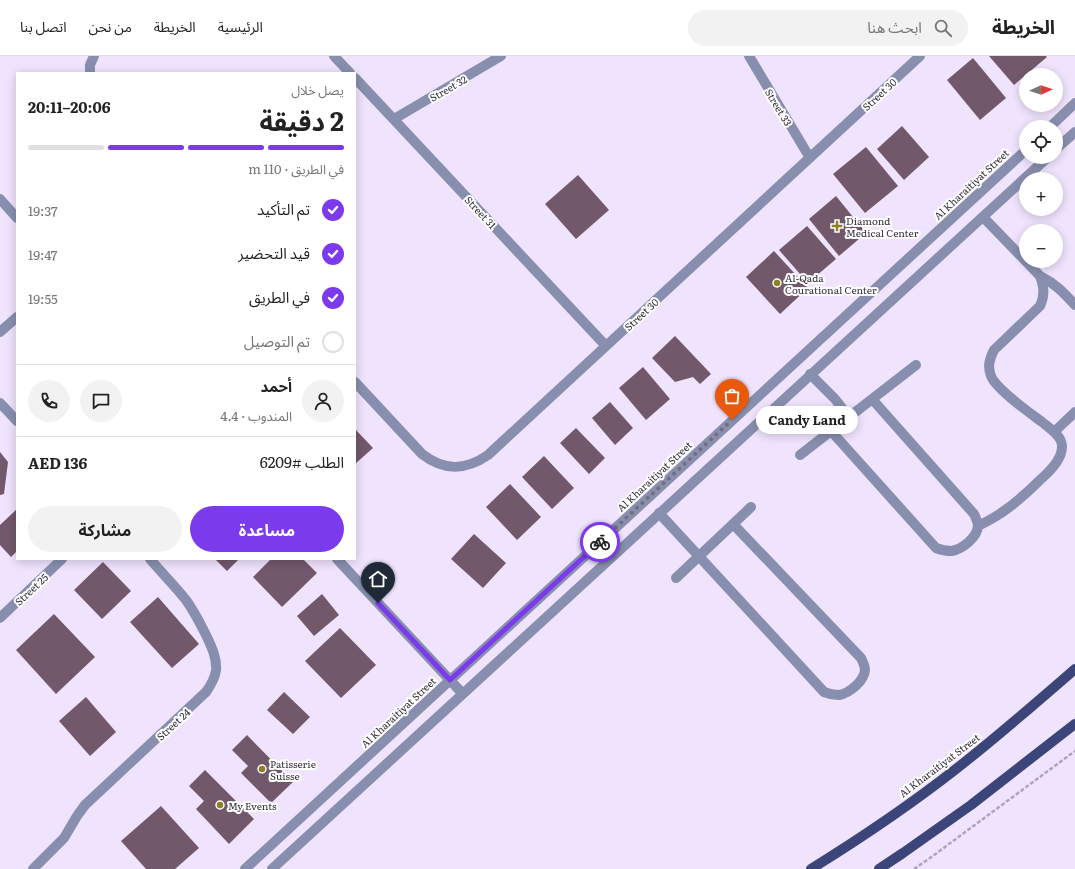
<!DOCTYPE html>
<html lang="ar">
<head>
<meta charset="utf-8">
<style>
  body { margin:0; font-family:Literata,"Noto Sans Arabic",serif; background:#f2f2f2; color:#222; direction:rtl; height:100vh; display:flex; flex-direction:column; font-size:15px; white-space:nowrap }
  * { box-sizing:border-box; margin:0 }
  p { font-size:13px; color:#767676 }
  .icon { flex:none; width:22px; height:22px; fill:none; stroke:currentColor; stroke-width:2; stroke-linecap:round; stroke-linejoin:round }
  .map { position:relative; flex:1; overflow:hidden; direction:ltr }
  .panel { position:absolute; left:16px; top:16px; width:340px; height:488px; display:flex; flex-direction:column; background:#fff; border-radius:0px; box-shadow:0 2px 10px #0003; direction:rtl }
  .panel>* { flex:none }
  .needle { width:26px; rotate:87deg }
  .controls { position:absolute; left:1019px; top:12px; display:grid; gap:8px }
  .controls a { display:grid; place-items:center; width:44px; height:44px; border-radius:50%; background:#fff; box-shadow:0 2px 10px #0003; font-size:20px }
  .pin { position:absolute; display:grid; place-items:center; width:34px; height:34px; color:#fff; margin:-41px -17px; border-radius:50% 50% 50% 0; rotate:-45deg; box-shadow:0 0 4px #0007 }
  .pin .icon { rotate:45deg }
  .courier { position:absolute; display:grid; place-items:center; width:40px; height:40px; margin:-20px; border:3px solid #7c3aed; border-radius:50%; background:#fff; color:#222; box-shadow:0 1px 5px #0007 }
  .bubble { position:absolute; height:28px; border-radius:14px; background:#fff; box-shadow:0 2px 10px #0003; font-size:13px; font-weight:700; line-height:28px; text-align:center; direction:rtl }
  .overview em { font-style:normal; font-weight:700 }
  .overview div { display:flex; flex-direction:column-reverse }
  .overview { display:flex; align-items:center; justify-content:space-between; height:68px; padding:0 12px }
  h1 { font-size:26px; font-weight:700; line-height:30px }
  .bar { display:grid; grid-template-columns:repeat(4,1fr); gap:6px 4px; align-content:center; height:48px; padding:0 12px }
  .bar i { height:5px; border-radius:3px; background:#e0e0e0 }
  .bar .active { background:#7c3aed }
  .bar p { grid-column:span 4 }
  .line { display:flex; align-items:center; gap:10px; padding:0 12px; border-top:1px solid #e0e0e0 }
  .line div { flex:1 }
  .round { display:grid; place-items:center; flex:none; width:42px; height:42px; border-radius:21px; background:#f2f2f2 }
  ol { padding:0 12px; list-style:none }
  li { display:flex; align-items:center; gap:12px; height:44px }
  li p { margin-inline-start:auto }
  li .icon { padding:4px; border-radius:50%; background:#7c3aed; color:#fff; stroke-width:4 }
  li:last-child { color:#767676 }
  li i { width:22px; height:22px; border:2px solid #e0e0e0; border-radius:50% }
  .cta { display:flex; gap:8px; margin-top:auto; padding:8px 12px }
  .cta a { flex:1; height:46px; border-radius:24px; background:#7c3aed; color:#fff; font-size:16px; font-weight:700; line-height:46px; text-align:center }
  .cta a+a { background:#f2f2f2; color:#222 }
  header { display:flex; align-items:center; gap:24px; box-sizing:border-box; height:56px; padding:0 20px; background:#fff; border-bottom:1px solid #e0e0e0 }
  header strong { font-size:19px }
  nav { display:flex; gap:22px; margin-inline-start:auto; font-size:14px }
  .search { width:280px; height:36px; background:#f2f2f2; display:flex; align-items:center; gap:10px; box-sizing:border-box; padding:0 14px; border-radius:22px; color:#767676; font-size:15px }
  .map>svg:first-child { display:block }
  .building { fill:#72586b }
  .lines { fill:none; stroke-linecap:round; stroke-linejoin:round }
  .path { stroke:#ada4b9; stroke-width:2.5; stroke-dasharray:4 2; stroke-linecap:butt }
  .minor { stroke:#888fae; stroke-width:10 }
  .major { stroke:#3c4579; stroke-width:10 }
  .done { stroke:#756d7e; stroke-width:4; stroke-dasharray:0 7.2 }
  .route { stroke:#7c3aed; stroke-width:5 }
  .poi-dot { fill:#8e8027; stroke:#fff; stroke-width:1.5 }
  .labels { text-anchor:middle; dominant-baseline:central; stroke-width:4; stroke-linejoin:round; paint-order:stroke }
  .street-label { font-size:10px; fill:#332e3a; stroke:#fff }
  .poi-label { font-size:10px; fill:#332e3a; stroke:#fff; text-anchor:start }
</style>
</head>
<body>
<header>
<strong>الخريطة</strong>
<div class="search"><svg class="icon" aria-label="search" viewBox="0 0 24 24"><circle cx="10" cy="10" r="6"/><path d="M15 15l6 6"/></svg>ابحث هنا</div>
<nav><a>الرئيسية</a><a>الخريطة</a><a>من نحن</a><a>اتصل بنا</a></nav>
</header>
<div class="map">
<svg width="1075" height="813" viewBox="0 0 1075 813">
  <rect width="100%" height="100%" fill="#efe3fd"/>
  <!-- building -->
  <path class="building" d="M989 0H1046L1047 1 1014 29Z
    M973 2 1006 42 980 64 947 24Z
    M902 70 929 101 904 124 877 93Z
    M866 91 898 130 865 157 833 118Z
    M578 119 609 154 576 183 545 148Z
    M836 140 866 177 839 200 809 163Z
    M807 170 836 203 808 227 779 194Z
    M774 195 808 232 780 258 746 221Z
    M675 280 711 318 700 328 693 321 675 326 652 302Z
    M643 311 670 343 646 364 619 332Z
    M610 346 633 372 615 389 592 362Z
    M576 372 605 402 589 418 560 387Z
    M355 373 373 392 355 408Z
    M0 396 8 406 4 438 0 439Z
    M544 400 574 432 552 453 522 421Z
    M510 428 541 461 517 484 486 451Z
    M17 453V495L11 501 0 489V469Z
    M474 478 506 507 483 532 451 503Z
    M215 503H239L227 515Z
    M271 503H303L317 517 282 551 253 521Z
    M103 506 131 535 102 563 74 534Z
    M322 538 339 559 314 580 297 560Z
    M158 541 199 588 172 612 130 566Z
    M54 558 95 601 56 638 16 594Z
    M340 572 376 609 341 642 305 605Z
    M284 636 310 661 293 678 267 654Z
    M86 641 116 676 90 700 59 665Z
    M247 679 293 726 271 747 241 717 248 710 232 694Z
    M205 714 254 763 229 788 196 753 204 745 189 730Z
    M161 750 199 792 175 813H146L121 785Z"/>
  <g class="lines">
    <!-- path -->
    <path class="path" d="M914 813 930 802 1075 695"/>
    <!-- minor -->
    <path class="minor" d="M334 0 350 17
      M749 0 810 102
      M90 17V9L94 0
      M355 22 606 290
      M394 63 501 0
      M1050 71 1075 47
      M1056 93 1075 76
      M0 143 17 162
      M1040 220C1056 228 1064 237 1075 249
      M0 276 17 261
      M810 318 835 343 849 361
      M355 326 422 398C444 415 465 415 488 399L920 0
      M0 347 17 365
      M831 375 936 492C941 494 946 495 952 495 962 493 977 482 978 470 978 466 976 462 974 458L872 343
      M1054 376 1075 356
      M800 399 916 309
      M659 457 824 636C829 638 833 639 839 639 850 637 864 625 865 614 865 610 863 606 861 602L733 468
      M978 470C986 466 994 462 1001 457 1016 447 1028 436 1041 423 1048 417 1056 409 1060 400 1062 395 1063 388 1060 383 1056 376 1048 371 1042 366 1030 357 996 333 991 320 987 310 990 302 994 294L1040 250C1045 239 1044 231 1040 220L983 161
      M337 503 462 637
      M676 522 751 451
      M0 562 62 503
      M33 813 64 782 77 760 85 749 206 636C211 629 215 622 216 614 217 601 211 590 206 579 200 567 194 555 186 544 175 530 162 517 150 503
      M245 813 1026 94
      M272 813 1048 101"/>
    <!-- major -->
    <path class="major" d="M811 813C861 782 910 749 956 713 997 681 1036 647 1075 613
      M879 813 903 797 971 749 1075 668"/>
  </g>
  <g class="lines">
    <!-- done -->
    <path class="done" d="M600 486 732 364"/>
    <!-- route -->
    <path class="route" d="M378 547 450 624 600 486"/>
  </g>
  <!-- markers -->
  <g class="poi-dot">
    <path d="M835 164h4v4h4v4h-4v4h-4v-4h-4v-4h4z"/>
    <circle cx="777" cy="227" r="4"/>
    <circle cx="262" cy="713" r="4"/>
    <circle cx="220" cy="749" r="4"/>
  </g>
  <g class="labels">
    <!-- street labels -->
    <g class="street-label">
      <text transform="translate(448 32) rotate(-30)">Street 32</text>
      <text transform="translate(879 38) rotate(-43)">Street 30</text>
      <text transform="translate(779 51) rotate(59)">Street 33</text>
      <text transform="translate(971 128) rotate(-43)">Al Kharaitiyat Street</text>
      <text transform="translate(481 156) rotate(47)">Street 31</text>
      <text transform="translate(641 258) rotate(-43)">Street 30</text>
      <text transform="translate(654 420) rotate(-43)">Al Kharaitiyat Street</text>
      <text transform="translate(31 533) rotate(-43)">Street 25</text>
      <text transform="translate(398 656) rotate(-43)">Al Kharaitiyat Street</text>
      <text transform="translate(173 668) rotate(-43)">Street 24</text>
      <text transform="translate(939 709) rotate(-37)">Al Kharaitiyat Street</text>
    </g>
    <!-- poi labels -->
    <g class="poi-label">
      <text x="846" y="164">Diamond<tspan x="846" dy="12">Medical Center</tspan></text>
      <text x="785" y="221">Al-Qada<tspan x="785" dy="12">Courational Center</tspan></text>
      <text x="270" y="707">Patisserie<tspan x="270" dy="12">Suisse</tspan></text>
      <text x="228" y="749">My Events</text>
    </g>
  </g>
</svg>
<div class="controls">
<a><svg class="needle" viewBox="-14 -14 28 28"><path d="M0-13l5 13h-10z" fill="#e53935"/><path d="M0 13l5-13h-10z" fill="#767676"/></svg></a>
<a><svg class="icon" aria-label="locate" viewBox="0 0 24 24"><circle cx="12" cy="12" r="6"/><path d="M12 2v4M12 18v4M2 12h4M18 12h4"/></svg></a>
<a>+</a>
<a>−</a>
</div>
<div class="pin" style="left:732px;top:364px;background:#ea580c"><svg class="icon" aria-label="bag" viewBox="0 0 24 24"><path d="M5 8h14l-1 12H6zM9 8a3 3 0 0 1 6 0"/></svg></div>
<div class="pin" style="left:378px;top:547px;background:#1f2937"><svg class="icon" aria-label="home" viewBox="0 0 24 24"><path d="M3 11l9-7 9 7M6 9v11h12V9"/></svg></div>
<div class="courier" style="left:600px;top:486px"><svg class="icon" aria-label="bike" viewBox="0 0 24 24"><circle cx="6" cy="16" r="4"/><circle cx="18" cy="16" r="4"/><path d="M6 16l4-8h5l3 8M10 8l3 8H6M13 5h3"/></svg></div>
<div class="bubble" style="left:756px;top:350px;width:102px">Candy Land</div>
<section class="panel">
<div class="overview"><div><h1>2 دقيقة</h1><p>يصل خلال</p></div><em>20:06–20:11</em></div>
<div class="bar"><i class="active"></i><i class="active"></i><i class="active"></i><i></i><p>في الطريق · 110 m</p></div>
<ol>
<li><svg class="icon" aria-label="check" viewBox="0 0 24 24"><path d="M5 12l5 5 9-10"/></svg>تم التأكيد<p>19:37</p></li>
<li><svg class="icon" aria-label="check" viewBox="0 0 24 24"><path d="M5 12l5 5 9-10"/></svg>قيد التحضير<p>19:47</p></li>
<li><svg class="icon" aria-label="check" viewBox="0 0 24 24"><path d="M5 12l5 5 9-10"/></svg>في الطريق<p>19:55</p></li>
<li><i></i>تم التوصيل</li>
</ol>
<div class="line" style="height:72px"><a class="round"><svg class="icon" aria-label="person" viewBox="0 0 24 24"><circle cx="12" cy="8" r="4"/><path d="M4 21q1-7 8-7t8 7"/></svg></a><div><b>أحمد</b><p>المندوب · 4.4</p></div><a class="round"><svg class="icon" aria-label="chat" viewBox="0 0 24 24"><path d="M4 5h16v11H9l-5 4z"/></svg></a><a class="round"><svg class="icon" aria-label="phone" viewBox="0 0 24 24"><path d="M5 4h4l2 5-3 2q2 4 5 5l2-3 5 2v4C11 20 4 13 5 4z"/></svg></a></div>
<div class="line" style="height:52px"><div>الطلب #6209</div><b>AED 136</b></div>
<div class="cta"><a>مساعدة</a><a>مشاركة</a></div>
</section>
</div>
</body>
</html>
